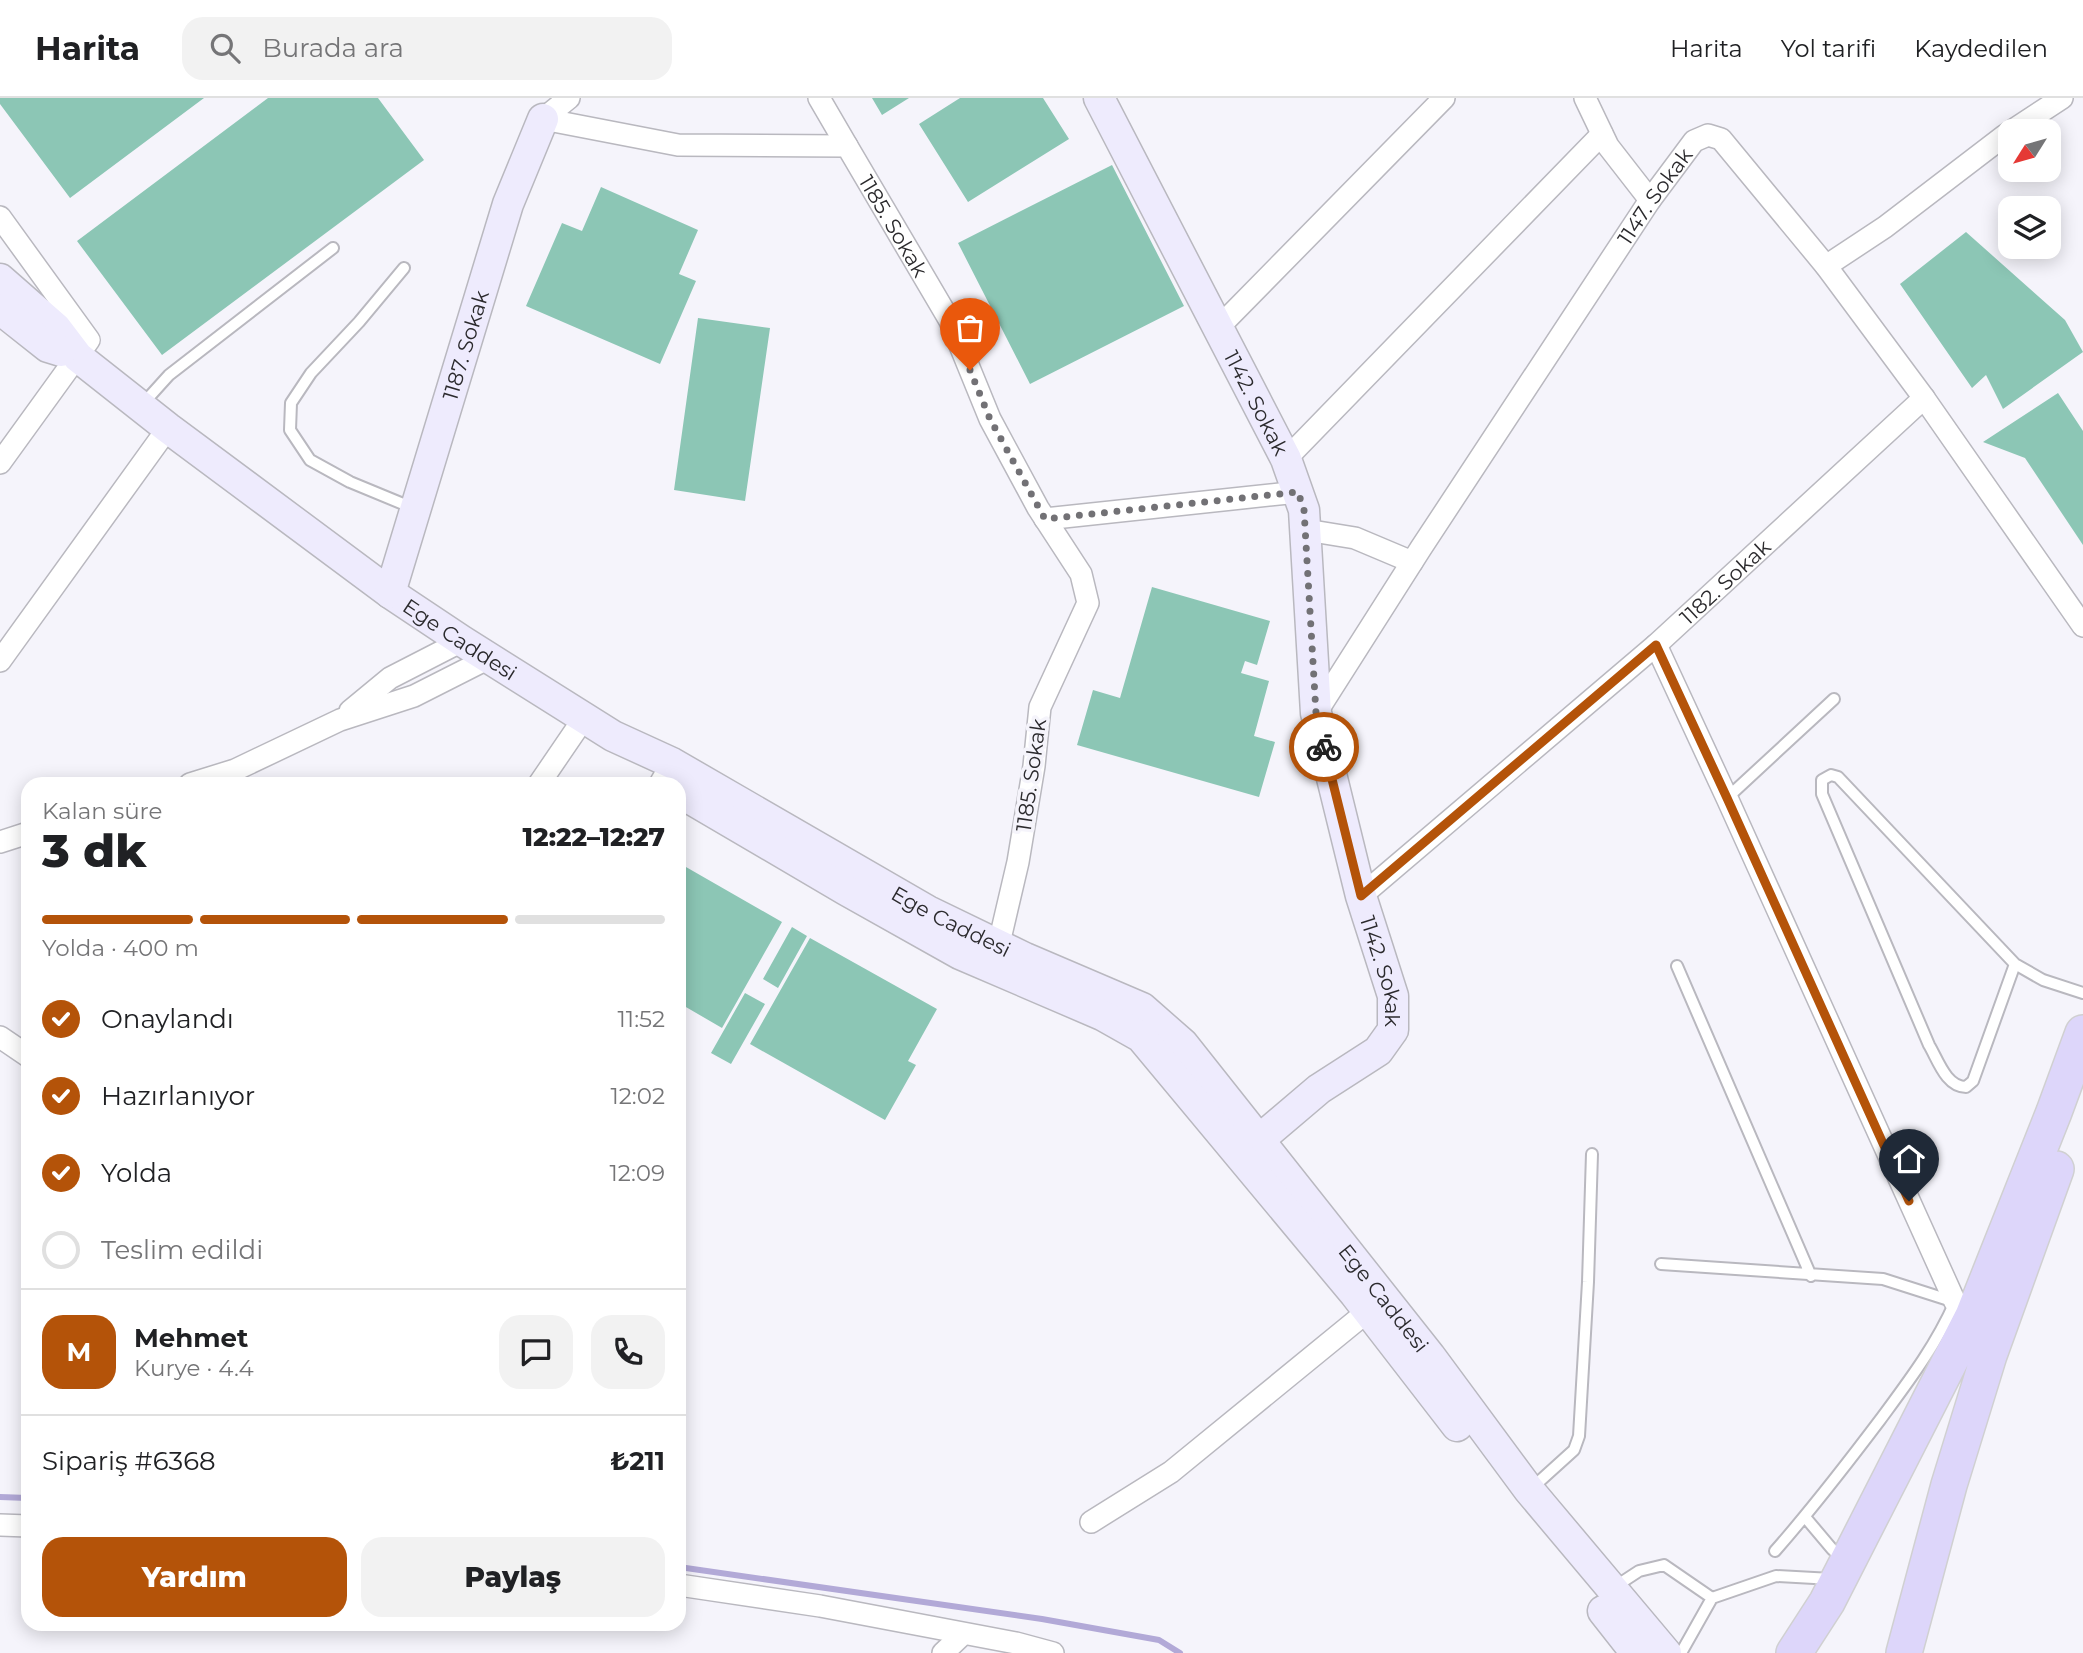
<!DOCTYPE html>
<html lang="tr">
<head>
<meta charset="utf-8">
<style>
  body { margin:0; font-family:Montserrat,sans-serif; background:#f2f2f2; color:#202124; height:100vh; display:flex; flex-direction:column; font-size:26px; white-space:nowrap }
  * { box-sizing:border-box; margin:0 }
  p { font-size:23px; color:#757577 }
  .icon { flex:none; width:38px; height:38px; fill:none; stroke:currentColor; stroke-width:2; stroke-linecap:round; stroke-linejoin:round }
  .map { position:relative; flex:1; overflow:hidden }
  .panel { position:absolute; left:21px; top:679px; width:665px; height:854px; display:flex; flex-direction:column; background:#fff; border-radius:21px; box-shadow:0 4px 18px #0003 }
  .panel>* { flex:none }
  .needle { width:46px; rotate:233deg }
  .controls { position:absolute; left:1998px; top:21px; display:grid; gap:14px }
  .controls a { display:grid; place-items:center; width:63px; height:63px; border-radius:14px; background:#fff; box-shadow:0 4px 18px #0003; font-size:35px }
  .pin { position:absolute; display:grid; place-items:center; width:60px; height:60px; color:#fff; margin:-72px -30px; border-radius:50% 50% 50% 0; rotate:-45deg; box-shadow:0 0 7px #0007 }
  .pin .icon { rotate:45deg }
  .courier { position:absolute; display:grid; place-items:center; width:70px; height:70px; margin:-35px; border:5px solid #b45309; border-radius:50%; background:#fff; color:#222; box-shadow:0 2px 9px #0007 }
  .head em { font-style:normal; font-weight:800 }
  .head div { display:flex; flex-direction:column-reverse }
  .head { display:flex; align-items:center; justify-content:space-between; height:119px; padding:0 21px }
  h1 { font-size:46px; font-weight:800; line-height:52px }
  .bar { display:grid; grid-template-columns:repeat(4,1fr); gap:10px 7px; align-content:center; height:84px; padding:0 21px }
  .bar i { height:9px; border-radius:5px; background:#e0e0e0 }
  .bar .active { background:#b45309 }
  .bar p { grid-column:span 4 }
  .line { display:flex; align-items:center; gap:18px; padding:0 21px; border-top:2px solid #e0e0e0 }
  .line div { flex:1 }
  .round { display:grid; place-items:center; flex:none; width:74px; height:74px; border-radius:21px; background:#f2f2f2 }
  ol { padding:0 21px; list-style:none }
  li { display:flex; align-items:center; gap:21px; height:77px }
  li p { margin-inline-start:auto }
  li .icon { padding:7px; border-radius:50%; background:#b45309; color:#fff; stroke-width:4 }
  li:last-child { color:#757577 }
  li i { width:38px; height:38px; border:4px solid #e0e0e0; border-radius:50% }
  .cta { display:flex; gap:14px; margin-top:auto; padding:14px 21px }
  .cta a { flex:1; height:80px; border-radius:21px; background:#b45309; color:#fff; font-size:28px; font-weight:800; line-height:80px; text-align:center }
  .cta a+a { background:#f2f2f2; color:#202124 }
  header { display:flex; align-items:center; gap:42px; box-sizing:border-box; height:98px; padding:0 35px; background:#fff; border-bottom:2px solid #e0e0e0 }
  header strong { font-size:33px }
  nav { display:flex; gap:38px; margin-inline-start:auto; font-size:24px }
  .search { width:490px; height:63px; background:#f2f2f2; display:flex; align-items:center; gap:18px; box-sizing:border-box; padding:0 24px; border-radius:21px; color:#757577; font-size:26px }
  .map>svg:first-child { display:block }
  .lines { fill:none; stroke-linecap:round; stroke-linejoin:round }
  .stream { stroke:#b2a9d7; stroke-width:6 }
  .building { fill:#8cc6b5 }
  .lane-casing { stroke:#b9b8bf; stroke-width:14 }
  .street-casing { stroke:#b9b8bf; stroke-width:24 }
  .secondary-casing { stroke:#b9b8bf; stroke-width:33 }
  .primary-casing { stroke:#d0d0d1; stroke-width:38 }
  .lane { stroke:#fff; stroke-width:10 }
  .street { stroke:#fff; stroke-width:21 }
  .secondary { stroke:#eeebfd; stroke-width:30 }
  .primary { stroke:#ddd6fa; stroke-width:35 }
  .done { stroke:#727175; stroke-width:7; stroke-dasharray:0 12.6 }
  .route { stroke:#b45309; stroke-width:9 }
  .labels { text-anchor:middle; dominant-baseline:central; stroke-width:7; stroke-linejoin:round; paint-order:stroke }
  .street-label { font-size:21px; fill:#2b2a2d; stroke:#f5f4fb }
</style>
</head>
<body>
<header>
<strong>Harita</strong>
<div class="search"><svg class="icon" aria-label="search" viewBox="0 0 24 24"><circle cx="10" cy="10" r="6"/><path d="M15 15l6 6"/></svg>Burada ara</div>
<nav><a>Harita</a><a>Yol tarifi</a><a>Kaydedilen</a></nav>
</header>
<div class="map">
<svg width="2083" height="1555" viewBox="0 0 2083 1555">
  <rect width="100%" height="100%" fill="#f5f4fb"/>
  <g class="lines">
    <!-- stream -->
    <path class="stream" d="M0 1399 28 1400
      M679 1469 1042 1521 1159 1542 1180 1555"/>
  </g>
  <!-- building -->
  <path class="building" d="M0 0H204L70 100 0 6Z
    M268 0H378L424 62 162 257 77 143Z
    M872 0H909L882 17Z
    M960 0H1043L1069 41 968 104 919 26Z
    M1112 67 1184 208 1030 286 958 145Z
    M601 89 698 132 679 176 696 183 660 266 526 208 562 125 582 133Z
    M1966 134 2065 222 2083 254 2003 311 1986 277 1972 290 1900 186Z
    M698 220 770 230 745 403 674 392Z
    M2058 295 2083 333V447L2025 360 1983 344Z
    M1152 489 1270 523 1257 567 1245 563 1241 575 1269 583 1254 638 1275 644 1259 699 1077 647 1093 592 1120 600Z
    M679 765 782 824 722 930 679 905Z
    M792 829 807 838 778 890 763 881Z
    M810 840 937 911 908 963 916 967 885 1022 750 946Z
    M745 895 765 906 731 966 711 955Z"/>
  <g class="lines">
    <defs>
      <path id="lane" d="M404 170 359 224 311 275 291 305 290 332 310 362 350 384 413 410
        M141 308 169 277 333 150
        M1727 700 1834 601
        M2015 866 1973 983 1966 989C1946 989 1938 962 1929 947L1822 696V682L1831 677 1838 679 2015 866 2043 882 2083 895
        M1677 868 1811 1178
        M1661 1166 1883 1181 1955 1204C1935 1249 1908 1284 1880 1322 1846 1367 1812 1411 1775 1453
        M1532 1390 1574 1352 1579 1338 1588 1184 1592 1056
        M1805 1419 1832 1451 1843 1461
        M1613 1490 1639 1473 1664 1467 1712 1500 1681 1555
        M1712 1500 1776 1478 1832 1481"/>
      <g id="street">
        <path d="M819 0 847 48"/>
        <path d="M1585 0 1608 48 1650 102"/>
        <path id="s1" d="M543 21 678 47 847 48 950 223 990 321 1038 410 1081 476 1088 505 1040 609 1034 668 1018 764 996 858"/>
        <path d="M543 21 569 0"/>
        <path d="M0 119 89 242 0 365"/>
        <path d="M1826 168 1885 129 2004 38 2062 0"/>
        <path d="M1218 230 1444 0"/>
        <path d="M1286 361 1602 36"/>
        <path d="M1045 421 1298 394"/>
        <path d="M1306 432 1355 440 1412 464"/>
        <path d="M1656 547 1727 700 1955 1204 1973 1218"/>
        <path d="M0 563 168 330"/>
        <path d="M350 613 390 580 462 543"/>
        <path id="s2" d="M1316 615 1421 450 1650 102 1694 43 1708 37 1721 41 1826 168 1924 300 2083 528"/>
        <path d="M190 686 235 672 340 622 414 598 489 560"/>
        <path d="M539 686 584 620"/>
        <path d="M660 686 672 665"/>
        <path d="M0 744 28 735"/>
        <path id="s3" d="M1361 798 1656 547 1924 300"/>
        <path d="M0 939 28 958"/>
        <path d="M1091 1424 1171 1374 1368 1213"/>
        <path d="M0 1427 28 1428"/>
        <path d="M679 1487 820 1508 1016 1545 1053 1555"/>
        <path d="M943 1555 963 1536"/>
      </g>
      <g id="secondary">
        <path id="s4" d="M1099 0 1286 361 1304 412 1316 615 1361 798 1393 898V932L1378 953 1319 991 1246 1053"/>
        <path id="s5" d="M0 181 56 230 78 259 168 330 390 495 462 543 613 638 672 665 928 813 1025 860 1142 910 1183 946 1430 1258 1529 1392 1666 1555"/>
        <path d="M0 211 48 249 61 253"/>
        <path id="s6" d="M390 495 508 106 543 21"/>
        <path d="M679 694 846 792 960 856 1102 917 1141 939 1355 1196 1457 1328"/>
        <path d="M1603 1513 1636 1555"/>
      </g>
      <path id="primary" d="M1794 1555 1827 1504 1973 1218 2054 1014 2083 935
        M1904 1555 1949 1387 1989 1257 2056 1071"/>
    </defs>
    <!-- lane casing -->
    <use href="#lane" class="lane-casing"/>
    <!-- street casing -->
    <use href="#street" class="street-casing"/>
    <!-- secondary casing -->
    <use href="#secondary" class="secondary-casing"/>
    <!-- primary casing -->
    <use href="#primary" class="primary-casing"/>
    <!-- lane -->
    <use href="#lane" class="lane"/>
    <!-- street -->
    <use href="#street" class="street"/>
    <!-- secondary -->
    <use href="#secondary" class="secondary"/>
    <!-- primary -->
    <use href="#primary" class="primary"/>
  </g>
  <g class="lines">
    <!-- done -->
    <path class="done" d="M970 272 990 321 1045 421 1298 394 1304 412 1316 615 1324 649"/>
    <!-- route -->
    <path class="route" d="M1324 649 1361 798 1656 547 1727 700 1909 1103"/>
  </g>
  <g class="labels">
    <!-- street labels -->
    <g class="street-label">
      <text stroke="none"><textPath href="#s2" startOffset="618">1147. Sokak</textPath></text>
      <text stroke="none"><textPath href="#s1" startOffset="399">1185. Sokak</textPath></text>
      <text stroke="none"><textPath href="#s6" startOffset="259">1187. Sokak</textPath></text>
      <text stroke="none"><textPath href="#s4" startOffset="343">1142. Sokak</textPath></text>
      <text stroke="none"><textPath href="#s3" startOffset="481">1182. Sokak</textPath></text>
      <text stroke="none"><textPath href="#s5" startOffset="586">Ege Caddesi</textPath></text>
      <text transform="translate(1031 677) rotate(-82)">1185. Sokak</text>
      <text stroke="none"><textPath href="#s5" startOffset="1153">Ege Caddesi</textPath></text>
      <text stroke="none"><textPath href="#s4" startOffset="931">1142. Sokak</textPath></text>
      <text stroke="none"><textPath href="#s5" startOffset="1741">Ege Caddesi</textPath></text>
    </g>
  </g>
</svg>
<div class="controls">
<a><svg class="needle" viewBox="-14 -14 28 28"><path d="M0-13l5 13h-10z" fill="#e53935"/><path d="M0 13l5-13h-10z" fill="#757577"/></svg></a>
<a><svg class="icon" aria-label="layers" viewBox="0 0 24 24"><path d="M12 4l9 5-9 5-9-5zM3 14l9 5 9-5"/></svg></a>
</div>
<div class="pin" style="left:970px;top:272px;background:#ea580c"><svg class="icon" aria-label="bag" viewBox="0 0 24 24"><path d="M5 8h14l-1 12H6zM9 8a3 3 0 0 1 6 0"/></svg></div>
<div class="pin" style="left:1909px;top:1103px;background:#1f2937"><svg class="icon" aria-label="home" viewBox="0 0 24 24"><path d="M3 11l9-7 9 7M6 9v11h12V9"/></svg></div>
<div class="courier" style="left:1324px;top:649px"><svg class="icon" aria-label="bike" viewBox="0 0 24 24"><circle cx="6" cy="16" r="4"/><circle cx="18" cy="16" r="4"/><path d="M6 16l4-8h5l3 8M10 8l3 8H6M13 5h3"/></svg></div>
<section class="panel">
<div class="head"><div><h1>3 dk</h1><p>Kalan süre</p></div><em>12:22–12:27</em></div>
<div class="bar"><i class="active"></i><i class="active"></i><i class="active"></i><i></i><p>Yolda · 400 m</p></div>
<ol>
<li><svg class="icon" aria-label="check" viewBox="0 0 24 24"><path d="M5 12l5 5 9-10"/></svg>Onaylandı<p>11:52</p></li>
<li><svg class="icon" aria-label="check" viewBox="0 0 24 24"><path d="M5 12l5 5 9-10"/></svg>Hazırlanıyor<p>12:02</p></li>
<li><svg class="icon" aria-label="check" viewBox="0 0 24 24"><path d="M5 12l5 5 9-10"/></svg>Yolda<p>12:09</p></li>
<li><i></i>Teslim edildi</li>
</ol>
<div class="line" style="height:126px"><b class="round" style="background:#b45309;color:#fff">M</b><div><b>Mehmet</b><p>Kurye · 4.4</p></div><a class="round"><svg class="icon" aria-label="chat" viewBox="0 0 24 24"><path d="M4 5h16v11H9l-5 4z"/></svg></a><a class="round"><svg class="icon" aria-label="phone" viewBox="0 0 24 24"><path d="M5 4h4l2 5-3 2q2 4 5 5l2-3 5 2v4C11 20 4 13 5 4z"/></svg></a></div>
<div class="line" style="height:91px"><div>Sipariş #6368</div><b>₺211</b></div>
<div class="cta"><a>Yardım</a><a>Paylaş</a></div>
</section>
</div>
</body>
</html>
